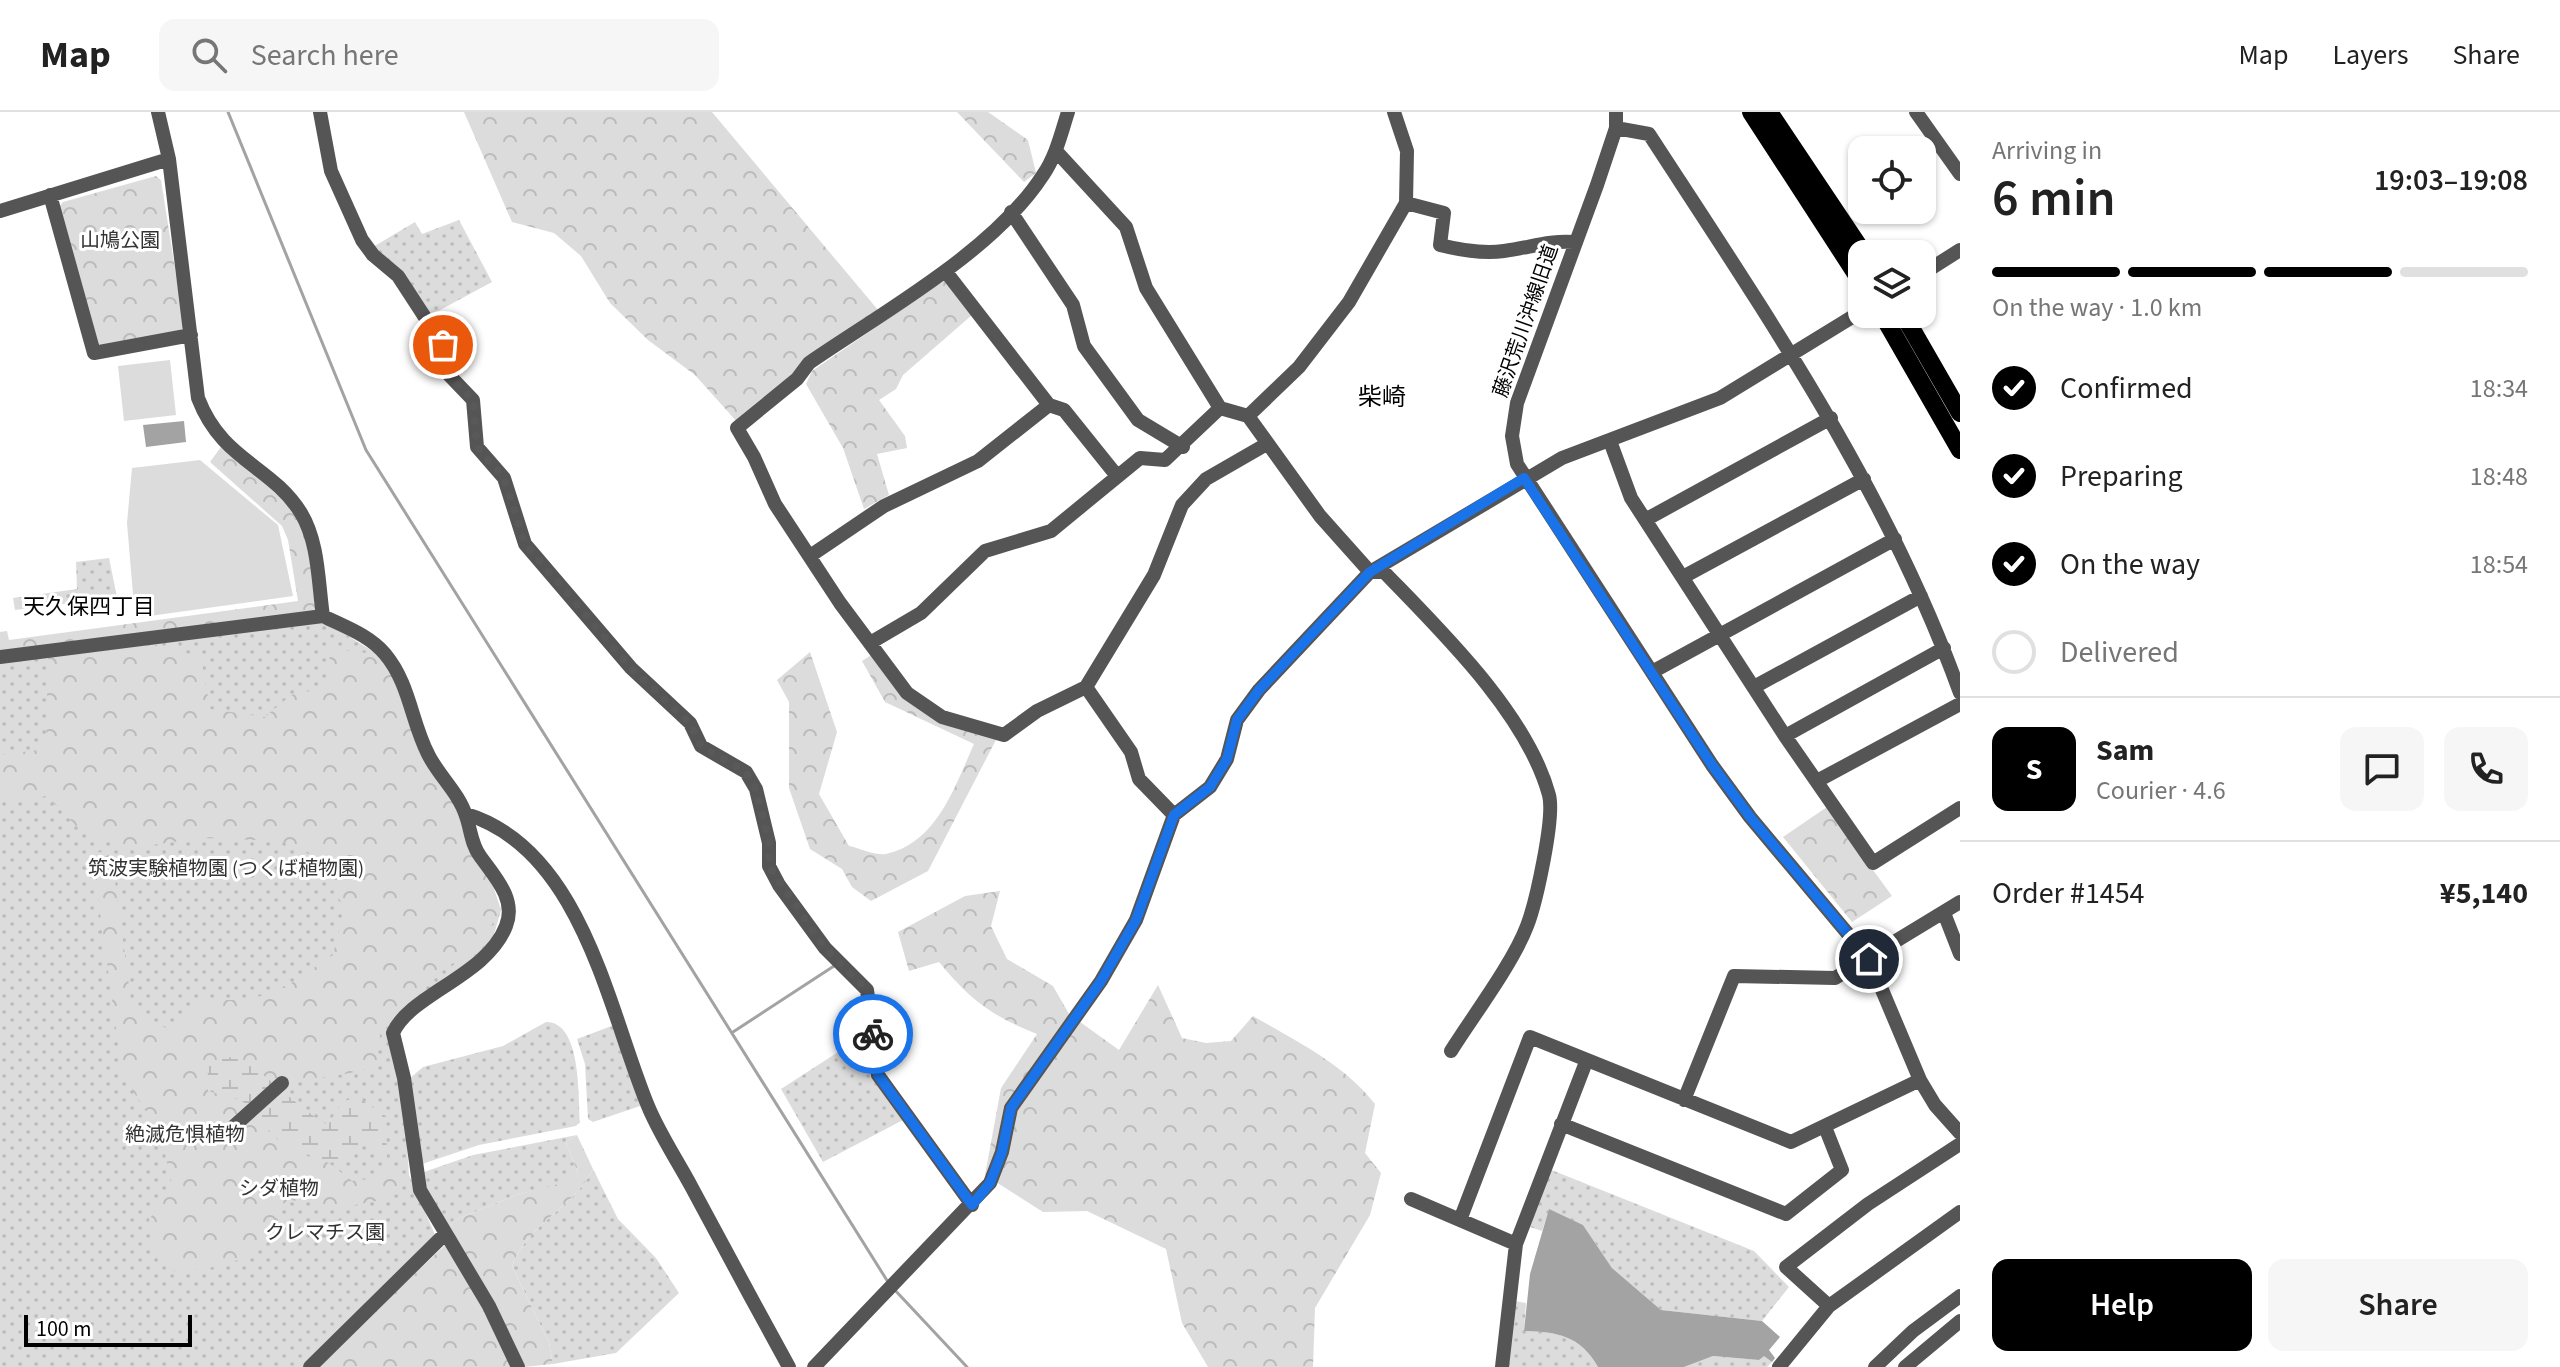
<!DOCTYPE html>
<html lang="en">
<head>
<meta charset="utf-8">
<style>
  body { margin:0; font-family:"Source Sans 3","Noto Sans JP",sans-serif; background:#f6f6f6; color:#222; height:100vh; display:flex; flex-direction:column; font-size:30px; white-space:nowrap }
  * { box-sizing:border-box; margin:0 }
  p { font-size:26px; color:#767676 }
  .icon { flex:none; width:44px; height:44px; fill:none; stroke:currentColor; stroke-width:2; stroke-linecap:round; stroke-linejoin:round }
  .map { position:relative; flex:1; overflow:hidden }
  .side { display:flex; flex-direction:column; background:#fff; width:600px }
  .side>* { flex:none }
  .tools { position:absolute; left:1848px; top:24px; display:grid; gap:16px }
  .tools a { display:grid; place-items:center; width:88px; height:88px; border-radius:16px; background:#fff; box-shadow:0 2px 6px #0004; font-size:40px }
  .scale { position:absolute; left:24px; bottom:20px; width:168px; box-sizing:border-box; padding-left:8px; border:4px solid #000; border-top:0; font-size:22px; line-height:28px; white-space:nowrap; color:#000; -webkit-text-stroke:6px #fff; paint-order:stroke }
  .pin { position:absolute; display:grid; place-items:center; width:68px; height:68px; color:#fff; margin:-34px; border:4px solid #fff; border-radius:50%; box-shadow:0 2px 8px #0007 }
  .courier { position:absolute; display:grid; place-items:center; width:80px; height:80px; margin:-40px; border:6px solid #1a73e8; border-radius:50%; background:#fff; color:#222; box-shadow:0 2px 10px #0007 }
  .overview em { font-style:normal; font-weight:600 }
  .overview div { display:flex; flex-direction:column-reverse }
  .overview { display:flex; align-items:center; justify-content:space-between; height:136px; padding:0 32px }
  h1 { font-size:52px; font-weight:600; line-height:60px }
  .bar { display:grid; grid-template-columns:repeat(4,1fr); gap:12px 8px; align-content:center; height:96px; padding:0 32px }
  .bar i { height:10px; border-radius:6px; background:#e0e0e0 }
  .bar .on { background:#000 }
  .bar p { grid-column:span 4 }
  .line { display:flex; align-items:center; gap:20px; padding:0 32px; border-top:2px solid #e0e0e0 }
  .line div { flex:1 }
  .round { display:grid; place-items:center; flex:none; width:84px; height:84px; border-radius:16px; background:#f6f6f6 }
  ol { padding:0 32px; list-style:none }
  li { display:flex; align-items:center; gap:24px; height:88px }
  li p { margin-inline-start:auto }
  li .icon { padding:8px; border-radius:50%; background:#000; color:#fff; stroke-width:4 }
  li:last-child { color:#767676 }
  li i { width:44px; height:44px; border:4px solid #e0e0e0; border-radius:50% }
  .action { display:flex; gap:16px; margin-top:auto; padding:16px 32px }
  .action a { flex:1; height:92px; border-radius:16px; background:#000; color:#fff; font-size:32px; font-weight:600; line-height:92px; text-align:center }
  .action a+a { background:#f6f6f6; color:#222 }
  header { display:flex; align-items:center; gap:48px; box-sizing:border-box; height:112px; padding:0 40px; background:#fff; border-bottom:2px solid #e0e0e0 }
  header strong { font-size:38px }
  nav { display:flex; gap:44px; margin-inline-start:auto; font-size:28px }
  .search { width:560px; height:72px; background:#f6f6f6; display:flex; align-items:center; gap:20px; box-sizing:border-box; padding:0 28px; border-radius:16px; color:#767676; font-size:30px }
  main { display:flex; flex:1; min-height:0 }
  .map>svg:first-child { display:block }
  .grass { fill:url(#grass-dots) }
  .forest { fill:url(#forest-crowns) }
  .wetland { fill:url(#wetland-marsh) }
  .pitch { fill:#dcdcdc }
  .water { fill:#a3a3a3 }
  .lines { fill:none; stroke-linecap:round; stroke-linejoin:round }
  .stream { stroke:#a3a3a3; stroke-width:3 }
  .minor { stroke:#555; stroke-width:14 }
  .major { stroke:#000; stroke-width:18 }
  .done { stroke:#595959; stroke-width:8; stroke-dasharray:0 14.4 }
  .route { stroke:#1a73e8; stroke-width:10 }
  .labels { text-anchor:middle; dominant-baseline:central; stroke-width:6; stroke-linejoin:round; paint-order:stroke }
  .park-label { font-size:20px; fill:#333; stroke:#fff }
  .street-label { font-size:20px; fill:#000; stroke:#fff }
  .neighbourhood-label { font-size:22px; fill:#000; stroke:#fff }
  .quarter-label { font-size:24px; fill:#000; stroke:#fff }
</style>
</head>
<body>
<header>
<strong>Map</strong>
<div class="search"><svg class="icon" aria-label="search" viewBox="0 0 24 24"><circle cx="10" cy="10" r="6"/><path d="M15 15l6 6"/></svg>Search here</div>
<nav><a>Map</a><a>Layers</a><a>Share</a></nav>
</header>
<main>
<div class="map">
<svg width="1960" height="1255" viewBox="0 0 1960 1255">
  <defs>
    <pattern id="grass-dots" width="8" height="8" patternUnits="userSpaceOnUse" patternTransform="scale(2)"><rect width="8" height="8" fill="#dcdcdc"/><path d="M2 2h.1M6 6h.1" fill="none" stroke="#bbb" stroke-width="1.8" stroke-linecap="round"/></pattern>
    <pattern id="forest-crowns" width="20" height="18" patternUnits="userSpaceOnUse" patternTransform="scale(2)"><rect width="20" height="18" fill="#dcdcdc"/><path d="M2 6a3 3 0 1 1 6 0M12 15a3 3 0 1 1 6 0" fill="none" stroke="#bbb"/></pattern>
    <pattern id="wetland-marsh" width="20" height="14" patternUnits="userSpaceOnUse" patternTransform="scale(2)"><rect width="20" height="14" fill="#dcdcdc"/><path d="M1 5h8M5 5V1M11 12h8M15 12V8" fill="none" stroke="#bbb"/></pattern>
  </defs>
  <rect width="100%" height="100%" fill="#fff"/>
  <!-- grass -->
  <path class="grass" d="M459 108 492 170 429 204 373 135 415 110 422 122Z
    M109 446 117 485 15 498 13 486 77 477 76 450Z
    M326 510 377 542 461 703 469 738 489 763 501 798 493 826 470 852 398 905 409 1063 436 1125 303 1255H0V551Z
    M546 910C582 910 578 985 580 1010L576 1014 479 1033 422 1052 409 967 423 955 503 934Z
    M617 912 643 989 640 994 593 1010 588 1007 585 952 577 927Z
    M866 922 869 955 903 1008 823 1050 781 977Z
    M577 1023 566 1030 578 1061 566 1071 516 1083 453 1109 449 1120 426 1079 424 1060 473 1043Z
    M593 1057 618 1107 656 1146 679 1181 616 1241 553 1252 549 1231 512 1154C528 1111 574 1096 593 1057Z
    M1549 1057 1754 1139 1789 1175 1762 1209 1661 1198 1612 1156 1583 1113 1549 1098 1542 1119 1530 1115Z
    M1514 1189 1526 1191 1524 1219C1558 1220 1580 1223 1598 1255H1508Z
    M1763 1243 1772 1250 1767 1255H1684L1713 1244 1759 1248Z"/>
  <!-- forest -->
  <path class="forest" d="M464 0H712L878 198 738 311 695 263 648 228 610 191 581 144 554 121 512 110Z
    M957 0H988L1028 28 1036 61 1024 70Z
    M156 64 161 68 184 214 181 219 102 234 96 231 59 95 63 90Z
    M945 168 972 203 903 263 896 277 879 288 905 324 907 336 877 342 889 383 864 397 843 336 806 272 812 259Z
    M221 335C251 360 298 388 307 429 312 451 313 474 316 497L313 501 0 539V520L7 519 9 528 298 489 288 428 282 414 210 350Z
    M156 533 201 545 210 597 265 605 291 583 328 575 330 537 377 542 404 583 461 703 469 738 489 763 501 798 480 832 435 864 381 916 376 954C321 972 264 969 208 957V979L241 988 274 1025 295 1040 329 1051 352 1069 378 1066 392 1052 401 1066V1080C379 1092 353 1091 329 1099 309 1084 299 1086 277 1094 280 1149 217 1156 176 1160L157 1146 149 1108 172 1072 161 1024 122 961 92 741 111 739 132 896 149 909 174 919 203 888H250L287 874 333 843 344 796 317 744 280 729 205 726 128 736 81 719 47 684 0 690V643L38 638 46 628 48 545Z
    M810 540 837 620 819 682 849 734C859 736 876 744 886 742 937 731 955 674 974 632L885 590 862 549 876 540 922 594 999 622 928 759 871 789 852 775 842 757 810 737 789 676V590L777 568Z
    M1827 695 1892 784 1852 810 1783 725Z
    M1000 779 991 814 1007 847 1053 874 1069 902 1119 938 1158 873 1182 926 1206 931 1231 929 1253 904C1296 929 1344 952 1375 992L1365 1041 1381 1061 1370 1103 1315 1196 1313 1255H1208L1182 1211 1166 1137 1087 1099 1043 1100 985 1063 1001 976 1037 922C993 905 969 887 939 850L909 859 898 820 965 784Z
    M577 1023 593 1057C574 1096 528 1111 512 1154L549 1231 553 1252 524 1255 449 1120 453 1109 516 1083 566 1070 578 1061 566 1030Z
    M445 1133 484 1195 512 1255H317Z"/>
  <!-- wetland -->
  <path class="wetland" d="M232 945C270 960 291 993 328 1013L342 990 357 985 386 1004 387 1050 363 1032 347 1051 329 1050 293 1037 240 987 211 976 205 950Z"/>
  <!-- pitch -->
  <path class="pitch" d="M170 248 176 303 124 309 118 254Z
    M200 348 278 413 293 484 135 506 127 411 132 356Z"/>
  <!-- water -->
  <path class="water" d="M184 309 186 330 146 335 143 313Z
    M1549 1097 1583 1113 1612 1156 1661 1198 1762 1209 1780 1225 1769 1238 1775 1246 1772 1250 1764 1244 1759 1248 1713 1244 1684 1255H1598C1580 1223 1557 1220 1524 1219L1530 1162Z"/>
  <g class="lines">
    <!-- stream -->
    <path class="stream" d="M228 0 366 338 888 1170
      M733 920 834 854
      M893 1176 967 1255"/>
    <!-- minor -->
    <path class="minor" d="M158 0 169 47 198 286C222 349 271 353 301 401 319 431 318 470 323 504 345 515 369 523 385 542 410 572 411 609 428 642 438 663 459 681 466 704 471 718 471 732 480 744 494 764 517 787 506 814 487 864 410 882 393 921L404 966 420 1078 489 1194 518 1255
      M320 0 331 59 362 128 373 143 398 164 443 233 449 263 473 288 477 335 504 366 525 432 631 556 690 611 701 634 746 660 756 677 769 731V754L779 773 825 836 867 878 878 963 972 1093
      M1068 0C1061 22 1056 44 1043 63 994 139 883 200 809 251L797 267 737 316 754 345 775 392 840 491 907 581 942 605 1004 623 1037 599 1086 575 1154 463 1182 393 1206 367 1265 333
      M1616 0V16L1597 73 1517 291 1512 324 1517 352 1712 653 1750 705 1869 847 1920 968 1935 993 1960 1021
      M1916 0 1960 62
      M1616 16 1649 22C1766 202 1887 378 1960 581
      M1056 39 1126 115 1146 176 1220 296
      M50 83 94 241 191 223
      M1406 91 1444 101 1440 133C1460 138 1483 142 1504 139 1529 136 1549 128 1574 130
      M0 99 169 47
      M1011 100 1073 193 1084 234 1138 308 1183 335
      M946 160 1049 293 1064 298 1117 364
      M1922 162 1960 138
      M1248 304 1299 255 1349 190 1406 91 1407 39 1394 0
      M1610 329 1631 386 1785 624 1873 751 1960 696
      M1645 408 1831 306
      M810 444 884 394 978 349 1049 293
      M1370 460H1384C1441 519 1527 602 1549 683 1555 705 1536 791 1527 814 1513 851 1473 904 1451 939
      M1683 465 1864 367
      M870 531 921 501 985 439 1051 419 1140 346 1165 348 1220 296 1248 304 1320 404 1370 460
      M0 545 323 504
      M1652 560 1895 427
      M1086 575 1131 640 1139 667 1174 703
      M1754 575 1921 484
      M1785 624 1944 536
      M1817 669 1960 592
      M466 702C582 737 608 897 648 994 659 1021 677 1048 691 1074 723 1134 756 1195 789 1255
      M1944 801 1960 842
      M1684 988 1734 864 1835 866 1960 790
      M1561 1012 1786 1102 1842 1058 1825 1015
      M233 1015 282 971
      M1411 1087 1516 1132
      M1460 1108 1530 925 1791 1030 1920 968
      M1829 1194 1786 1155 1868 1092 1960 1032
      M310 1255 444 1123
      M814 1255 990 1071 1002 1040 1011 996 1101 869 1136 808 1174 703 1210 675 1227 647 1237 608 1259 578 1370 460 1562 346 1720 286 1862 199
      M1502 1255 1516 1132 1586 950
      M1779 1255 1829 1194 1960 1100
      M1875 1255 1913 1219 1960 1184
      M1905 1255 1960 1209"/>
    <!-- major -->
    <path class="major" d="M1751 0 1862 171
      M1769 0 1864 142
      M1882 202 1960 338
      M1903 202 1960 301"/>
  </g>
  <g class="lines">
    <!-- done -->
    <path class="done" d="M443 233 449 263 473 288 477 335 504 366 525 432 631 556 690 611 701 634 746 660 756 677 769 731V754L825 836 867 878 873 922"/>
    <!-- route -->
    <path class="route" d="M873 922 878 963 972 1093 990 1071 1002 1040 1011 996 1101 869 1136 808 1174 703 1210 675 1227 647 1237 608 1259 578 1370 460 1524 366 1712 653 1750 705 1869 847"/>
  </g>
  <g class="labels">
    <!-- park labels -->
    <g class="park-label">
      <text x="120" y="129">山鳩公園</text>
      <text x="226" y="757">筑波実験植物園 (つくば植物園)</text>
      <text x="185" y="1023">絶滅危惧植物</text>
      <text x="279" y="1077">シダ植物</text>
      <text x="325" y="1121">クレマチス園</text>
    </g>
    <!-- street labels -->
    <g class="street-label">
      <text transform="translate(1526 209) rotate(-71)">藤沢荒川沖線旧道</text>
    </g>
    <!-- neighbourhood labels -->
    <g class="neighbourhood-label">
      <text x="89" y="495">天久保四丁目</text>
    </g>
    <!-- quarter labels -->
    <g class="quarter-label">
      <text x="1382" y="285">柴崎</text>
    </g>
  </g>
</svg>
<div class="tools">
<a><svg class="icon" aria-label="locate" viewBox="0 0 24 24"><circle cx="12" cy="12" r="6"/><path d="M12 2v4M12 18v4M2 12h4M18 12h4"/></svg></a>
<a><svg class="icon" aria-label="layers" viewBox="0 0 24 24"><path d="M12 4l9 5-9 5-9-5zM3 14l9 5 9-5"/></svg></a>
</div>
<div class="scale">100 m</div>
<div class="pin" style="left:443px;top:233px;background:#ea580c"><svg class="icon" aria-label="bag" viewBox="0 0 24 24"><path d="M5 8h14l-1 12H6zM9 8a3 3 0 0 1 6 0"/></svg></div>
<div class="pin" style="left:1869px;top:847px;background:#1f2937"><svg class="icon" aria-label="home" viewBox="0 0 24 24"><path d="M3 11l9-7 9 7M6 9v11h12V9"/></svg></div>
<div class="courier" style="left:873px;top:922px"><svg class="icon" aria-label="bike" viewBox="0 0 24 24"><circle cx="6" cy="16" r="4"/><circle cx="18" cy="16" r="4"/><path d="M6 16l4-8h5l3 8M10 8l3 8H6M13 5h3"/></svg></div>
</div>
<section class="side">
<div class="overview"><div><h1>6 min</h1><p>Arriving in</p></div><em>19:03–19:08</em></div>
<div class="bar"><i class="on"></i><i class="on"></i><i class="on"></i><i></i><p>On the way · 1.0 km</p></div>
<ol>
<li><svg class="icon" aria-label="check" viewBox="0 0 24 24"><path d="M5 12l5 5 9-10"/></svg>Confirmed<p>18:34</p></li>
<li><svg class="icon" aria-label="check" viewBox="0 0 24 24"><path d="M5 12l5 5 9-10"/></svg>Preparing<p>18:48</p></li>
<li><svg class="icon" aria-label="check" viewBox="0 0 24 24"><path d="M5 12l5 5 9-10"/></svg>On the way<p>18:54</p></li>
<li><i></i>Delivered</li>
</ol>
<div class="line" style="height:144px"><b class="round" style="background:#000;color:#fff">S</b><div><b>Sam</b><p>Courier · 4.6</p></div><a class="round"><svg class="icon" aria-label="chat" viewBox="0 0 24 24"><path d="M4 5h16v11H9l-5 4z"/></svg></a><a class="round"><svg class="icon" aria-label="phone" viewBox="0 0 24 24"><path d="M5 4h4l2 5-3 2q2 4 5 5l2-3 5 2v4C11 20 4 13 5 4z"/></svg></a></div>
<div class="line" style="height:104px"><div>Order #1454</div><b>¥5,140</b></div>
<div class="action"><a>Help</a><a>Share</a></div>
</section>
</main>
</body>
</html>
